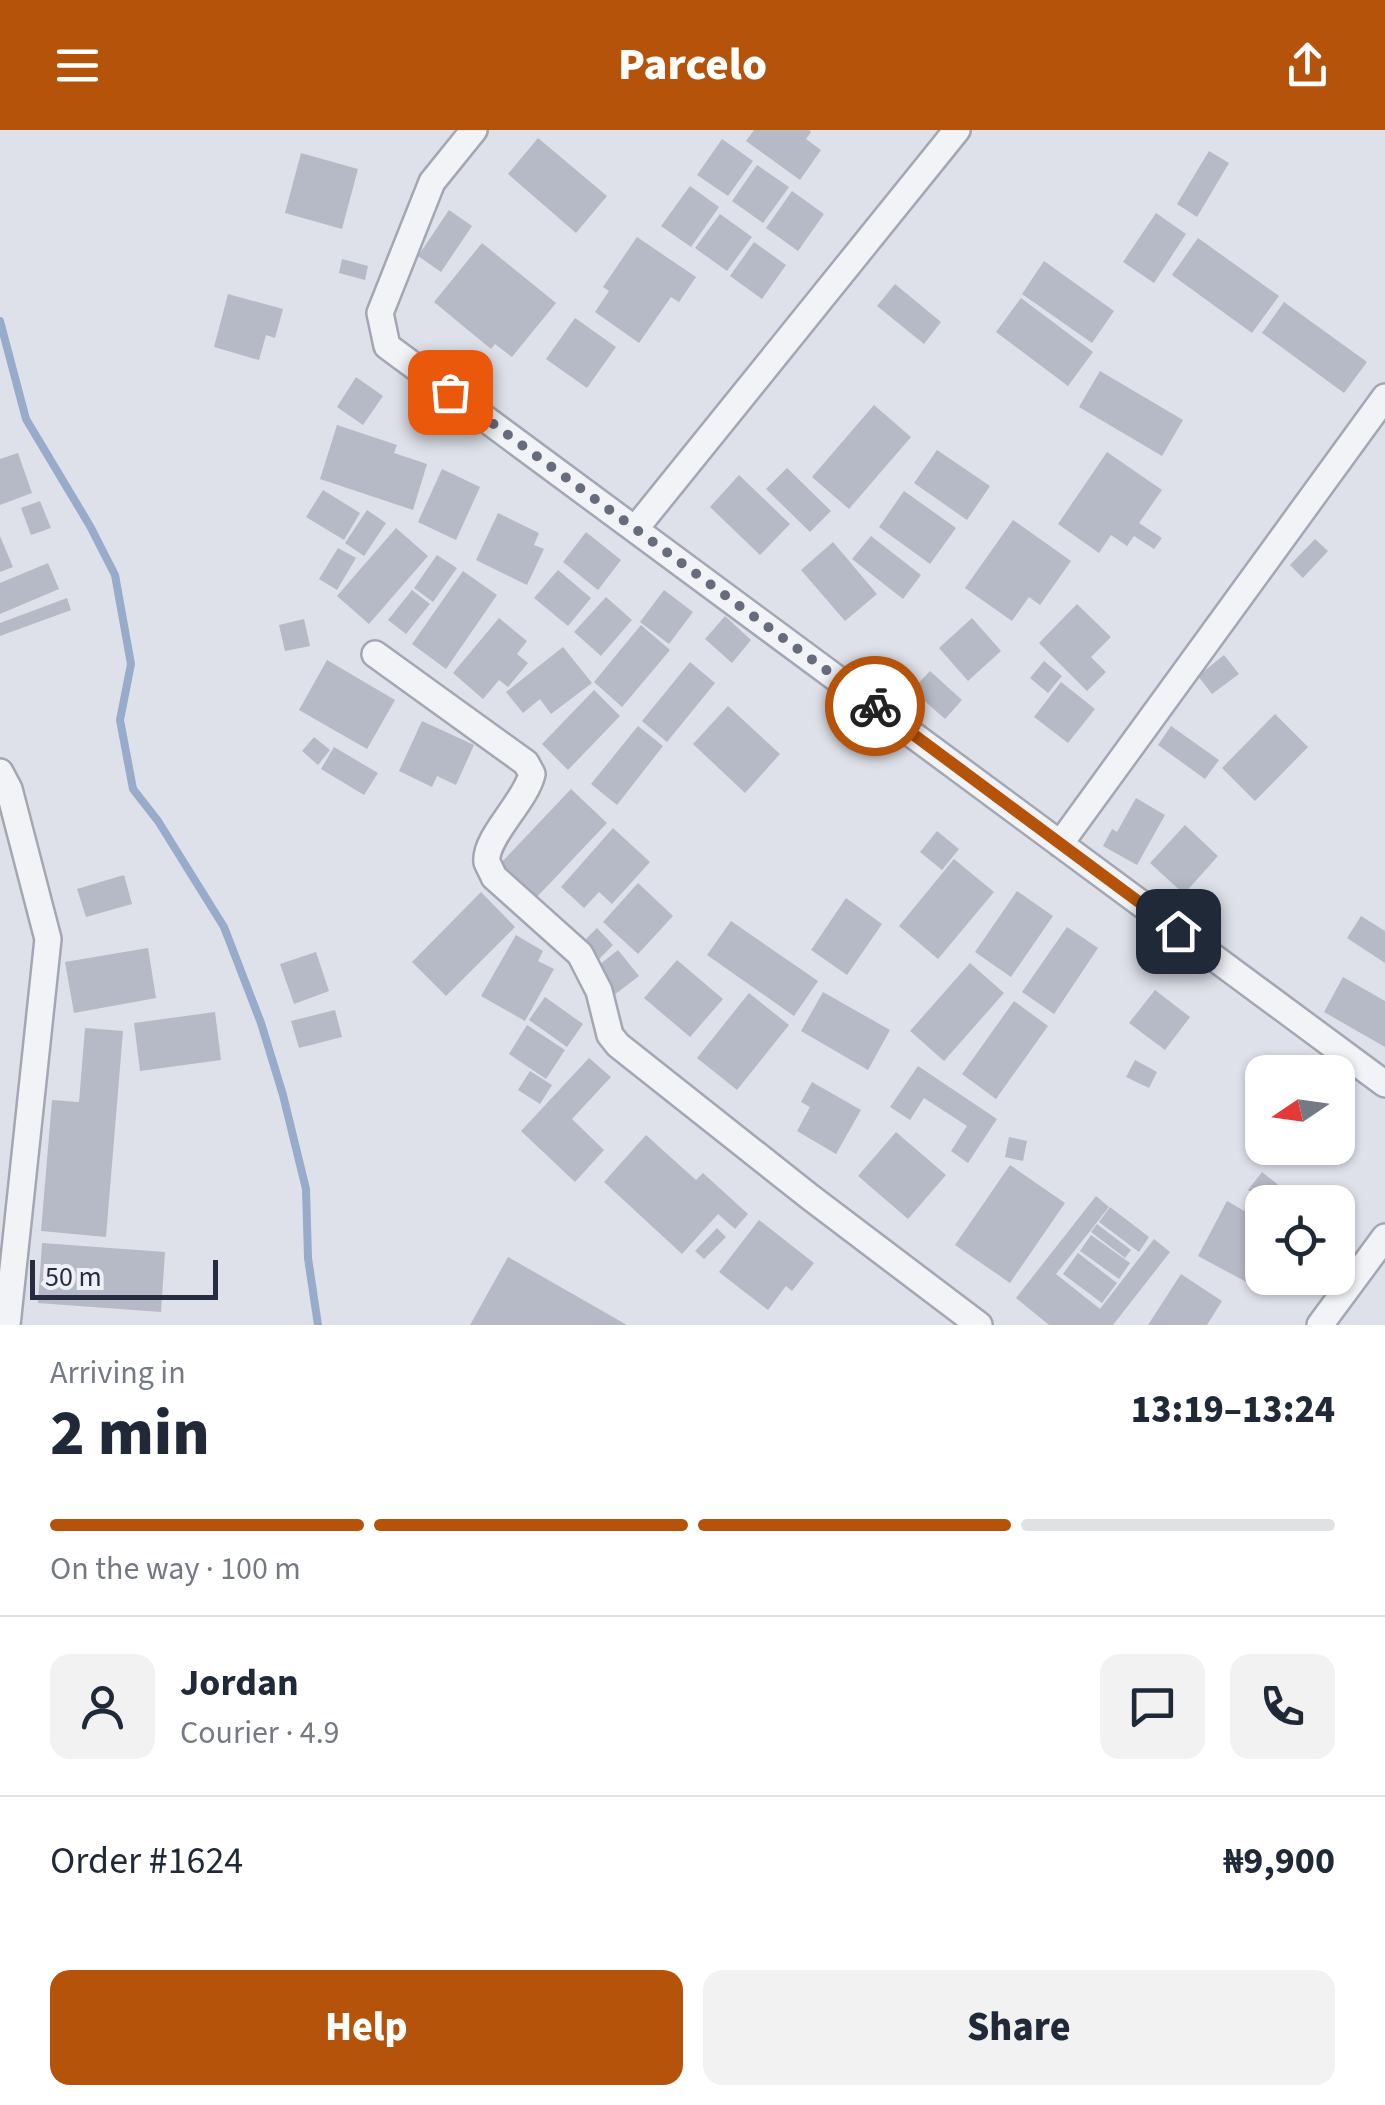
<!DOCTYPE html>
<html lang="en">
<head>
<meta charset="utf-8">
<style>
  body { margin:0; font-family:"Source Sans 3",sans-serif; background:#f2f2f3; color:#1f2937; height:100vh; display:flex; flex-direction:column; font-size:38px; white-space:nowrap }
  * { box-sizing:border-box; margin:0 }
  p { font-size:32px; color:#747a83 }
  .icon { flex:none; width:55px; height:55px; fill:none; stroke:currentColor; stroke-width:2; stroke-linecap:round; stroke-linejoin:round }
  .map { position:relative; height:1195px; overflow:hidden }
  .side { display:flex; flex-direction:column; background:#fff; flex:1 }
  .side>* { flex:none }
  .needle { width:65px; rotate:257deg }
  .controls { position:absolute; left:1245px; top:925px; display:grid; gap:20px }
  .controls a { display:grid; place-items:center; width:110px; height:110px; border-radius:20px; background:#fff; box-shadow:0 2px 8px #0004; font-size:50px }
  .scale { position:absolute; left:30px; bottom:25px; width:188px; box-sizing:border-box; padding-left:10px; border:5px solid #262d40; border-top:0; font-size:28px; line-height:35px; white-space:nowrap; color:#262d40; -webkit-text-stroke:8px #eef0f6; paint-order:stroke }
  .pin { position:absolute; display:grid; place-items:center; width:85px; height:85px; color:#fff; margin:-42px; border-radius:20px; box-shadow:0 5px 15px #0006 }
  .courier { position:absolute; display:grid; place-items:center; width:100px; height:100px; margin:-50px; border:8px solid #b45309; border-radius:50%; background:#fff; color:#222; box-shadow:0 2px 12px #0007 }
  .overview em { font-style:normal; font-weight:800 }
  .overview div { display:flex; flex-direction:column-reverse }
  .overview { display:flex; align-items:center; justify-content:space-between; height:170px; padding:0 50px }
  h1 { font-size:65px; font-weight:800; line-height:75px }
  .bar { display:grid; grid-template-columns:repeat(4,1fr); gap:15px 10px; align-content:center; height:120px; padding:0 50px }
  .bar i { height:12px; border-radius:8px; background:#e0e1e3 }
  .bar .active { background:#b45309 }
  .bar p { grid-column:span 4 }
  .line { display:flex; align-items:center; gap:25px; padding:0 50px; border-top:2px solid #e0e1e3 }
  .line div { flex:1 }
  .round { display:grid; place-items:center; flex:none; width:105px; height:105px; border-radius:20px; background:#f2f2f3 }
  .action { display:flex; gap:20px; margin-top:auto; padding:20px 50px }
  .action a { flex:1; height:115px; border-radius:20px; background:#b45309; color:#fff; font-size:40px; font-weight:800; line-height:115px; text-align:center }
  .action a+a { background:#f2f2f3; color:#1f2937 }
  header { display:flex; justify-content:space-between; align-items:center; height:130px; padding:0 50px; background:#b45309; color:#fff; font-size:45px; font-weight:800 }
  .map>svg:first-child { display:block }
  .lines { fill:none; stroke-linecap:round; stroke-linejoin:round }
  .stream { stroke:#97abcb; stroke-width:8 }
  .building { fill:#b5bac6 }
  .street-casing { stroke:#a3a7b3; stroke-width:30 }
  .street { stroke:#f1f3f7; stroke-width:25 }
  .done { stroke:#666c7b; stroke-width:10; stroke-dasharray:0 18 }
  .route { stroke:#b45309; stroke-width:12 }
</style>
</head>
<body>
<header><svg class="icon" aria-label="menu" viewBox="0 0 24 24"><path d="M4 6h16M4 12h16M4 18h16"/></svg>Parcelo<svg class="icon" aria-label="share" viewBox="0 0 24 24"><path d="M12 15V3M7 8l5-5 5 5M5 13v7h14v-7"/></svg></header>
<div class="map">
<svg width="1385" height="1195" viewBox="0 0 1385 1195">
  <rect width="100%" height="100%" fill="#dee1e9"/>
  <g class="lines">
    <!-- stream -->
    <path class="stream" d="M0 191 26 289 90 396 115 445 131 534 120 590 133 659 158 691 224 797 261 893 283 965 306 1059 308 1128 318 1195"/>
  </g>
  <!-- building -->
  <path class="building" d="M754 0H809L811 2 806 9 821 20 800 50 746 11Z
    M538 8 607 66 576 103 508 44Z
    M722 9 753 31 728 66 697 45Z
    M1209 21 1229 33 1197 87 1177 74Z
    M301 23 358 39 342 99 285 83Z
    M757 35 789 57 763 93 732 71Z
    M690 56 719 77 691 117 661 96Z
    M792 61 824 84 798 121 766 98Z
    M449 80 472 96 441 142 418 126Z
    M1156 83 1186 104 1154 153 1123 132Z
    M720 84 752 107 727 141 695 118Z
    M637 107 696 147 679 172 671 167 639 213 595 182 609 161 603 157Z
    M1198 108 1279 166 1252 203 1172 145Z
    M754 112 786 135 762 169 730 146Z
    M482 113 556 173 512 227 495 214 491 219 434 172Z
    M342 129 368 136 365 150 339 143Z
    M1044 131 1114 181 1092 213 1022 164Z
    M895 154 941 192 924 214 877 176Z
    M228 164 283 179 275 208 266 205 259 230 214 217Z
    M1021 168 1093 222 1068 256 996 202Z
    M1284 172 1367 232 1344 263 1262 203Z
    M575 188 616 217 587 258 546 229Z
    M1100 241 1183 290 1162 326 1079 277Z
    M356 247 383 266 363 295 337 277Z
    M874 275 911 307 849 379 812 347Z
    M337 295 397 315 394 323 427 334 413 380 320 349Z
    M937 320 990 356 967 390 914 353Z
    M1107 322 1162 360 1139 393 1162 408 1154 419 1134 406 1127 416 1111 405 1099 423 1058 394Z
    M18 323 32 363 0 375V329Z
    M787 338 831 381 810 402 766 359Z
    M442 339 480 357 456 410 418 392Z
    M739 345 790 394 760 425 710 377Z
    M323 360 360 383 344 410 306 387Z
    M904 361 956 398 930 434 879 397Z
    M40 371 51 398 31 405 21 378Z
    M367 380 386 393 364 426 345 413Z
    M498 383 539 403 534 415 544 419 527 455 476 430Z
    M1013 390 1071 431 1040 475 1029 467 1012 491 965 458Z
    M396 398 428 426 369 494 337 466Z
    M586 402 621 430 598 460 563 432Z
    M0 406 13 437 0 442Z
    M871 406 921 445 903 469 852 429Z
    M1315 409 1328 421 1303 448 1290 435Z
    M833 412 877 464 845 491 801 440Z
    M338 418 356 428 337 460 319 449Z
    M437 425 457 438 433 472 414 458Z
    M48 433 59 459 0 484V453Z
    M558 440 591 468 568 496 534 468Z
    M463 441 497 465 446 539 412 514Z
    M412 460 430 474 406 504 388 490Z
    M664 460 693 482 669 514 640 492Z
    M606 467 632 490 601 526 574 502Z
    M67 468 71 480 0 506V493Z
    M1077 474 1111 507 1091 527 1106 542 1087 561 1039 513Z
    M725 486 751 510 732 533 705 509Z
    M499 488 527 511 517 524 528 533 508 557 499 550 483 569 453 543Z
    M972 488 1001 521 968 551 939 518Z
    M304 489 310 516 285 521 279 495Z
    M641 495 670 520 622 577 594 552Z
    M563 517 592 553 551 584 540 569 523 583 506 562Z
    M1224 525 1239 544 1212 564 1198 546Z
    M327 530 395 570 367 619 299 580Z
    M1044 531 1062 546 1048 563 1030 548Z
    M690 532 715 553 667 612 642 591Z
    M930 541 962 570 945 589 912 560Z
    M1061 552 1095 579 1068 613 1034 587Z
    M594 560 620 586 568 640 542 614Z
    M728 576 780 624 745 663 693 614Z
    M1275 584 1308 617 1255 671 1222 638Z
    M422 591 474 615 456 655 437 646 432 657 399 641Z
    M638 596 663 616 617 675 591 654Z
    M1171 596 1219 630 1205 649 1158 615Z
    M314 607 330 620 318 635 302 621Z
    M334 617 378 643 364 665 321 639Z
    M571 659 607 693 536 768 500 734Z
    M1136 668 1165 685 1137 735 1103 716 1112 699 1117 702Z
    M1185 695 1218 726 1184 764 1150 733Z
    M613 698 650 732 612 774 599 762 584 778 561 757Z
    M937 701 959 719 942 740 920 722Z
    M954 729 994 762 938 829 899 796Z
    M124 745 132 774 86 787 77 759Z
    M638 753 673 786 638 824 603 792Z
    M1017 761 1053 786 1011 847 975 822Z
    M481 762 515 797 446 866 412 832Z
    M846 768 882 794 847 845 811 820Z
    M1361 786 1385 801V833L1347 808Z
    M731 791 818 851 794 886 707 825Z
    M1067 797 1098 818 1054 884 1022 862Z
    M597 798 613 815 595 833 579 816Z
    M516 805 543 821 538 831 554 839 525 891 481 866Z
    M148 818 156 868 74 883 65 832Z
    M618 820 639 846 614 865 594 839Z
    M316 822 329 861 294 874 280 834Z
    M677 830 723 869 690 907 644 868Z
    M970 833 1004 863 944 931 910 901Z
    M1343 847 1385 871V917L1324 882Z
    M1155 860 1190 887 1165 920 1129 893Z
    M823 862 890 900 868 940 801 901Z
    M749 863 789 895 737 960 697 928Z
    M545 867 583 894 567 917 529 890Z
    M1014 871 1048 896 996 969 962 944Z
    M335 880 342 907 299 918 291 891Z
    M215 882 221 930 140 941 134 893Z
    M527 895 565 920 546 949 509 924Z
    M85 898 123 901 106 1107 41 1101 52 970 79 972Z
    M589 928 611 947 572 989 604 1020 575 1052 521 1001Z
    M1135 930 1157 942 1149 958 1126 947Z
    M918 936 997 989 968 1033 951 1021 967 996 924 968 910 990 890 977Z
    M530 941 552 955 540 974 518 960Z
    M812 952 861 980 836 1024 797 1001 810 977 801 972Z
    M896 1002 946 1045 908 1089 858 1046Z
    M646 1005 696 1050 703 1043 748 1084 735 1099 718 1084 682 1124 604 1052Z
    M1009 1007 1027 1011 1023 1031 1005 1027Z
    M1010 1035 1065 1073 1010 1153 955 1115Z
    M1262 1042 1300 1072H1263L1248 1060Z
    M1096 1066 1109 1077 1056 1144 1100 1179 1154 1109 1170 1122 1113 1195H1049L1016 1168Z
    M1227 1071 1262 1091V1148H1275L1267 1163 1198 1126Z
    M1110 1077 1149 1107 1139 1122 1099 1092Z
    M759 1090 814 1133 792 1161 786 1156 768 1180 719 1142Z
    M1097 1094 1131 1120 1125 1128 1091 1102Z
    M717 1098 726 1107 704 1129 695 1121Z
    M1091 1105 1130 1133 1119 1149 1080 1121Z
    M42 1113 165 1122 161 1182 38 1173Z
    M1078 1123 1117 1153 1102 1173 1063 1144Z
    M508 1127 627 1195H470Z
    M1181 1144 1222 1171 1207 1195H1148Z"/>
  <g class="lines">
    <defs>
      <path id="street" d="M474 0 432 52 380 183 387 216 1385 954
        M636 398 957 0
        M375 524 526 633 532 644C526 671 484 708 487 732 488 735 493 744 494 747L580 824 599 861 610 905 618 915 810 1067 979 1195
        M0 642 9 659 48 809 7 1195
        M1060 714 1385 267
        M1320 1195 1385 1107"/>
    </defs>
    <!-- street casing -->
    <use href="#street" class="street-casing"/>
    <!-- street -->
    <use href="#street" class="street"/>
  </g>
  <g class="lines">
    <!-- done -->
    <path class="done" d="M450 262 875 576"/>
    <!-- route -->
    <path class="route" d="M875 576 1178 801"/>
  </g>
</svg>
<div class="controls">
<a><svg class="needle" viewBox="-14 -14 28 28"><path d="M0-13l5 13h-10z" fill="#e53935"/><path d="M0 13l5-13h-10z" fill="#747a83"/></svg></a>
<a><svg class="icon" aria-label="locate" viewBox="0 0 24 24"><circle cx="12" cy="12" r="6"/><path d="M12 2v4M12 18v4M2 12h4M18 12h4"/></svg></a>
</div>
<div class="scale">50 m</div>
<div class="pin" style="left:450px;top:262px;background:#ea580c"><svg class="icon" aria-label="bag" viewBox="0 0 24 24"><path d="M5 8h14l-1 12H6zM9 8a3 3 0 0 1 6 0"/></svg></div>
<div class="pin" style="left:1178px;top:801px;background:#1f2937"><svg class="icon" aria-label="home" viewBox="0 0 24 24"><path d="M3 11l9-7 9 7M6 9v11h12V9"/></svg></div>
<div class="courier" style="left:875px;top:576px"><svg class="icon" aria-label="bike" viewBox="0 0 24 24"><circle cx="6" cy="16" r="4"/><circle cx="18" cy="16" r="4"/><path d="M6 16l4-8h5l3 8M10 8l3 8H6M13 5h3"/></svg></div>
</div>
<section class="side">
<div class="overview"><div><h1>2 min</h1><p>Arriving in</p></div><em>13:19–13:24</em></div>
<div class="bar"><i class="active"></i><i class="active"></i><i class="active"></i><i></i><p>On the way · 100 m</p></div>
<div class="line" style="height:180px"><a class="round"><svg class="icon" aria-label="person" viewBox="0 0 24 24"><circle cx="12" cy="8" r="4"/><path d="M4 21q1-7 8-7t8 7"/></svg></a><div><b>Jordan</b><p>Courier · 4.9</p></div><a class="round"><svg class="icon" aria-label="chat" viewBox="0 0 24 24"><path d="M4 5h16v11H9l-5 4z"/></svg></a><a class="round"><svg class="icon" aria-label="phone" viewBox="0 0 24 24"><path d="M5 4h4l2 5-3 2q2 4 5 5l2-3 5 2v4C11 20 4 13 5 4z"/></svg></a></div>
<div class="line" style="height:130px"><div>Order #1624</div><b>₦9,900</b></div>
<div class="action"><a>Help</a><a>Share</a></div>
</section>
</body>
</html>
